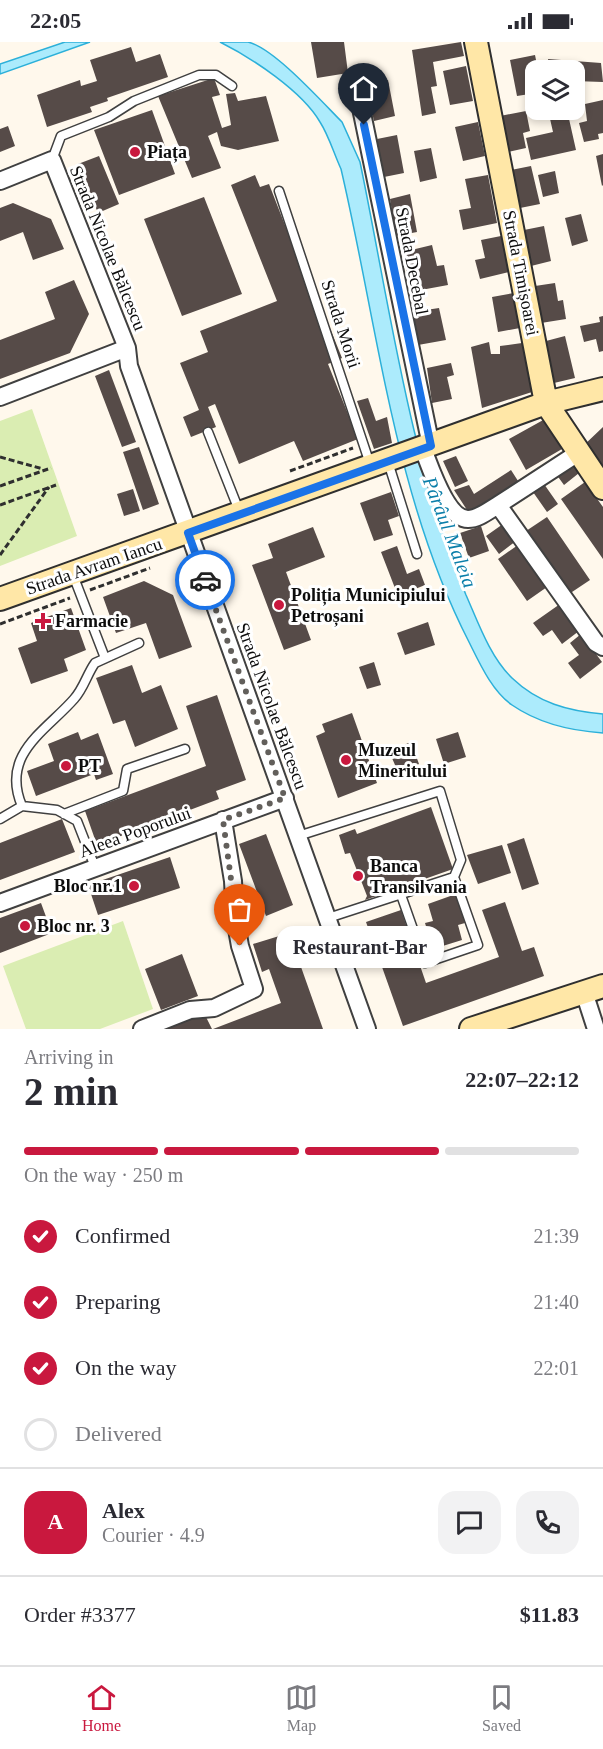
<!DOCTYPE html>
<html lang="en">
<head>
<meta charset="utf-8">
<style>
  body { margin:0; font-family:"Times New Roman",serif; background:#f2f2f3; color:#2b2b33; height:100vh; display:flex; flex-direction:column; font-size:22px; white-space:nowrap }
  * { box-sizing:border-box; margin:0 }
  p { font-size:20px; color:#7c7c81 }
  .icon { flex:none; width:33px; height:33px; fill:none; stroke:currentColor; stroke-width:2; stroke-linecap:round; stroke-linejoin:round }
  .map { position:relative; height:987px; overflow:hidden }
  .drawer { display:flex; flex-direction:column; background:#fff; flex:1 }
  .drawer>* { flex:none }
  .buttons { position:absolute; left:525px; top:18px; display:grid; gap:12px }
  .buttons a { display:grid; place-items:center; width:60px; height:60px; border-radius:12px; background:#fff; box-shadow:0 3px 9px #0003; font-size:30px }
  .pin { position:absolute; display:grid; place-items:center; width:51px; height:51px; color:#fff; margin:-62px -26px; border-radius:50% 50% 50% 0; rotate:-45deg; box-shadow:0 0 6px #0007 }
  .pin .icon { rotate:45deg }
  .courier { position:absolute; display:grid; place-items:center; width:60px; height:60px; margin:-30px; border:4px solid #1a73e8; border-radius:50%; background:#fff; color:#222; box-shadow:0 2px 8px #0007 }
  .bubble { position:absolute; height:42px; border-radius:18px; background:#fff; box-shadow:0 3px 9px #0003; font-size:20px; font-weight:800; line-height:42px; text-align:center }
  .overview em { font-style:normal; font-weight:800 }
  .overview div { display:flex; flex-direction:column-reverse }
  .overview { display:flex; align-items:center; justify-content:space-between; height:102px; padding:0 24px }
  h1 { font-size:39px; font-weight:800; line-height:45px }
  .bar { display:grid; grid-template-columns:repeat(4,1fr); gap:9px 6px; align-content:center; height:72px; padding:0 24px }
  .bar i { height:8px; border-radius:4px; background:#e1e1e2 }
  .bar .selected { background:#c9183e }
  .bar p { grid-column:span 4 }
  .line { display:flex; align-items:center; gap:15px; padding:0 24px; border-top:2px solid #e1e1e2 }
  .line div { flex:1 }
  .round { display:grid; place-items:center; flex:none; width:63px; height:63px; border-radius:18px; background:#f2f2f3 }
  ol { padding:0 24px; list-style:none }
  li { display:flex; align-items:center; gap:18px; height:66px }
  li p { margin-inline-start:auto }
  li .icon { padding:6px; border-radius:50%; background:#c9183e; color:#fff; stroke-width:4 }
  li:last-child { color:#7c7c81 }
  li i { width:33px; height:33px; border:3px solid #e1e1e2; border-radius:50% }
  .status { display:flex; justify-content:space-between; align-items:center; height:42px; padding:0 30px; background:#fff; direction:ltr }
  .status svg { height:16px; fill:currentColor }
  .tab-bar { display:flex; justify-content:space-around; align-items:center; height:84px; border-top:2px solid #e1e1e2; background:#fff; font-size:16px; color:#7c7c81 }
  .tab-bar a { display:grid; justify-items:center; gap:3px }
  .tab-bar .selected { color:#c9183e }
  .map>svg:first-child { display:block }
  .green { fill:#daedb2 }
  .water { fill:#acebfc; stroke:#2cb0d9; stroke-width:1.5 }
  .building { fill:#564b48 }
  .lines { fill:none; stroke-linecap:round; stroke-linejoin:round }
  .lane-casing { stroke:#404040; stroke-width:11 }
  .street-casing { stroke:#404040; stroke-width:20 }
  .secondary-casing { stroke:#2f2f2f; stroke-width:26 }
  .path { stroke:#2f2f2f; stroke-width:3; stroke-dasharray:6 3; stroke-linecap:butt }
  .lane { stroke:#fff; stroke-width:8 }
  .street { stroke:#fff; stroke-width:16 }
  .secondary { stroke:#ffe7a7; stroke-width:22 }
  .done { stroke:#625f5b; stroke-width:6; stroke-dasharray:0 10.8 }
  .route { stroke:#1a73e8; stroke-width:8 }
  .poi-dot { fill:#c9183e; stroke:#fff; stroke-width:2 }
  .labels { text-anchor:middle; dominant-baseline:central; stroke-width:6; stroke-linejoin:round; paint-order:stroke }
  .poi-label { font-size:18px; font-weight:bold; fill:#0d0d0d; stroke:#fff; text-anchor:start }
  .street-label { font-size:18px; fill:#0d0d0d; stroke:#fff }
  .water-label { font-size:20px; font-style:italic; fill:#0b7ea9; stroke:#fff }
</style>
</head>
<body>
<div class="status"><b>22:05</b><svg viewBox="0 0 49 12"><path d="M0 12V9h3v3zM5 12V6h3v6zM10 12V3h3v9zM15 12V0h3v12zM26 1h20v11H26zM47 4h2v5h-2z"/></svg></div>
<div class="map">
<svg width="603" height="987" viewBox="0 0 603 987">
  <rect width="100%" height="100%" fill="#fff8ec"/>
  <!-- green -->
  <path class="green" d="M32 367 77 494 0 524V379Z
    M123 879 153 967 100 987H26L3 924Z"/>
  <!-- water -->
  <path class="water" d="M65 0H90L0 32V22Z
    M220 0C229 0 240 0 248 0 274 6 322 60 342 80L360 120C390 265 409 415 466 553 478 580 490 615 512 636 538 661 568 669 603 672V691C573 689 538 681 512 663 492 649 480 622 469 600 394 454 378 285 341 127 334 112 329 94 320 80 302 49 252 16 220 0Z"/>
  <!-- building -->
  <path class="building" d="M311 0H344L348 31 317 36Z
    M461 0 464 14 433 20 437 44 431 45 436 71 422 74 412 8Z
    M131 5 136 20 160 12 168 35 107 56 108 59 90 65 92 70 47 85 37 53 80 38 81 44 97 39 90 18Z
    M535 13 538 28H536V51L517 54 510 18Z
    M548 17 601 21 603 40 574 39V28H550Z
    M466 24 473 59 450 63 443 29Z
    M214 36 220 53 212 55 222 86 231 83 226 52 235 51 238 59 266 54 279 99 238 108 221 104 217 90 208 94 221 126 192 136 158 54Z
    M388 38 395 74 374 79 366 43Z
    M603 58V91L598 92 599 97 584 100 579 81 587 79 585 62Z
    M152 68 175 132 119 153 94 88Z
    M548 68H567L576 108 531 118 526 96 553 90Z
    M526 69 530 89 523 91 526 106 508 110 500 74Z
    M478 80 485 114 463 119 455 85Z
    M8 84 15 104 0 110V87Z
    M397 93 404 131 384 135 377 97Z
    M431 106 437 136 420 140 414 109Z
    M603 112V143L602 144 596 114Z
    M99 114 119 162 98 171 78 122Z
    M531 124 540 162 520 166 511 128Z
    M555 129 559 151 543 155 538 133Z
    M255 133 260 145 269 142 316 263 321 264 342 316 328 322 358 397 303 419 294 399 239 422 215 362 208 365 216 385 191 395 183 375 199 368 180 321 208 310 200 289 277 259 231 143Z
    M488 133 497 181 463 188 459 168 471 166 465 137Z
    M410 152 417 190 396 194 390 157Z
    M204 155 242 252 182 274 144 177Z
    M13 161 51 177 64 207 33 218 23 190 0 199V166Z
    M581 172 588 199 572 204 565 176Z
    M544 184 551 219 531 224 524 188Z
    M501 194 509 230 480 237 475 218 485 216 481 198Z
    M432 203 437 224 444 223 448 243 410 250 403 210Z
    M74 238 89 272 70 311 0 337V298L55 277 45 250Z
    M555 241 558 259 563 258 566 277 541 281 535 244Z
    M514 251 520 286 498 290 492 255Z
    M439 266 446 298 418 303 413 270Z
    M603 274V309L599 310 596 297 584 300 580 284 600 280 599 275Z
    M565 294 575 336 554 341 546 299Z
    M489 300 491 312H500V304L522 301 532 350 482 366 471 305Z
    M451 321 454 333 447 335 452 357 432 361 427 326Z
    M109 328 136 400 122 405 95 334Z
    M368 356 376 379 387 375 392 401 374 407 357 359Z
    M545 377 562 407 526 428 509 397Z
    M603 385V432L583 404Z
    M139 405 159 462 143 468 123 410Z
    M456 414 468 439 455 445 443 419Z
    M570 420 579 431 564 443 556 432Z
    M511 428 520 442 469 471 454 448 469 443 474 452Z
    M585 440 603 465V517L561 457Z
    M544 442 558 462 547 470 533 450Z
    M133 447 140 469 124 474 117 452Z
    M391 450 399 474 388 478 393 493 374 499 360 461Z
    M547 475 590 538 566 554 523 491Z
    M503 482 516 499 499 512 486 494Z
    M481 484 489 509 469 516 460 491Z
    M313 485 325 515 286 530 311 598 284 608 252 523 273 516 268 502Z
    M518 503 547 545 527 559 498 517Z
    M397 504 407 532 419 527 425 543 398 554 381 510Z
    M144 539 173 553 192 605 159 617 146 581 116 591 103 555Z
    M560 562 579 589 562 602 552 588 543 594 533 581Z
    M71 566 86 608 64 617 68 629 31 642 18 606 37 599 31 581Z
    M428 580 435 603 405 613 397 591Z
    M581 592 602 620 580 637 568 621 579 613 570 601Z
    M374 620 381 643 367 647 359 625Z
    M132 623 142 651 161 643 178 687 135 705 125 678 113 682 96 636Z
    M217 653 246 738 216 749 219 757 97 803 85 769 206 724 186 664Z
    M352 671 377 741 338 756 316 694 325 690 322 682Z
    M78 690 81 698 98 691 113 732 96 738 94 732 36 754 27 729 54 719 48 702Z
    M458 690 466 715 444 722 436 697Z
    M411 700 419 722 398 730 389 709Z
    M431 765 453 827 365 858 367 854 360 836 350 811 345 812 339 793 355 787 357 792Z
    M62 777 75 810 0 838V801Z
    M266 792 293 863 266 874 239 802Z
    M524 796 539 842 522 848 507 802Z
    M502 803 511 831 478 842 467 813Z
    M170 815 180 846 98 873 88 843Z
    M456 852 465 881 458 883 462 898 433 907 425 881 433 879 428 862Z
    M505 860 522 909 534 905 544 934 403 984 366 880 401 868 426 941 499 915 482 868Z
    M41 861 52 891 0 911V876Z
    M289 891 323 987H213L281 961 269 927 262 930 253 902Z
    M182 912 198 954 161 968 145 927Z
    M204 971 212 987H166Z"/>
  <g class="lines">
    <defs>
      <path id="lane" d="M52 118 61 94 109 75 134 59 199 33H216L232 44
        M279 149 370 422
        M208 390 240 471
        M388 420 417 512
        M73 533 105 616
        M22 764C0 712 46 689 74 657 84 646 87 632 95 621L139 601
        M64 772 123 749 127 727 185 707
        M0 777 22 764 57 768 77 779 95 825
        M298 794 440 749 461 818 454 835 478 903 425 921 401 853
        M328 876 454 835"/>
      <path id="street" d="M356 42 431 404
        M0 139 52 118 127 306 129 324 367 987
        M0 355 127 306
        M423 407C430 424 446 477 468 477 479 477 489 468 498 463
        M578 411 498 463 596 601 603 605
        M0 861 285 756
        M584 950 596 987
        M142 987 190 968 214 966 254 947 240 904 235 876 233 839 223 778"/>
      <path id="secondary" d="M476 0 546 361 603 446
        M0 557 546 361 603 347
        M471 987 603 944"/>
    </defs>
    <!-- lane casing -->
    <use href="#lane" class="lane-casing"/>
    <!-- street casing -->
    <use href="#street" class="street-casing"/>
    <!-- secondary casing -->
    <use href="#secondary" class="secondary-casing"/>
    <!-- path -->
    <path class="path" d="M0 415 43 427
      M290 429 353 406
      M0 444 51 426
      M0 463 56 443
      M0 513 49 445
      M90 548 150 526
      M0 582 70 556"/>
    <!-- lane -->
    <use href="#lane" class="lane"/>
    <!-- street -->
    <use href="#street" class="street"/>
    <!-- secondary -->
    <use href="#secondary" class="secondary"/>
  </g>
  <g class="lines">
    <!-- done -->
    <path class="done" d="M205 538 285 756 223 778 240 904"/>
    <!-- route -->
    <path class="route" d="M205 538 188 491 431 404 364 83"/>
  </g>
  <!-- markers -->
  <g class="poi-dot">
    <circle cx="135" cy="110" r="6"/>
    <circle cx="279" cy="563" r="6"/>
    <path d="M40 570h6v6h6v6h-6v6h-6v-6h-6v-6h6z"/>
    <circle cx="346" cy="718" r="6"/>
    <circle cx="66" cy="724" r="6"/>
    <circle cx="358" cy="834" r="6"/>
    <circle cx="134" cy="844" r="6"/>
    <circle cx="25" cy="884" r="6"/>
  </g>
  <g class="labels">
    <!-- poi labels -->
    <g class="poi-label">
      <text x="147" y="110">Piața</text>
      <text x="291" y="553">Poliția Municipiului<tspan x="291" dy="21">Petroșani</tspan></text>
      <text x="55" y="579">Farmacie</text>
      <text x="358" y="708">Muzeul<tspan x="358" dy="21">Mineritului</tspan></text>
      <text x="78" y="724">PT</text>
      <text x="370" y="824">Banca<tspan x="370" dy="21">Transilvania</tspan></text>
      <text x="122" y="844" text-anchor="end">Bloc nr.1</text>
      <text x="37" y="884">Bloc nr. 3</text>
    </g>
    <!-- street labels -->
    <g class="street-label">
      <text transform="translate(108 206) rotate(68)">Strada Nicolae Bălcescu</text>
      <text transform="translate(412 219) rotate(79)">Strada Decebal</text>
      <text transform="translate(521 231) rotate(79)">Strada Timișoarei</text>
      <text transform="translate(341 282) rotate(72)">Strada Morii</text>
      <text transform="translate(94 524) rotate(-19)">Strada Avram Iancu</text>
      <text transform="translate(272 664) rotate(70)">Strada Nicolae Bălcescu</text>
      <text transform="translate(135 790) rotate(-20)">Aleea Poporului</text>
    </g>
    <!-- water labels -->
    <g class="water-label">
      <text transform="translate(450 490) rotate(69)">Pârâul Maleia</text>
    </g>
  </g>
</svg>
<div class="buttons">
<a><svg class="icon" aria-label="layers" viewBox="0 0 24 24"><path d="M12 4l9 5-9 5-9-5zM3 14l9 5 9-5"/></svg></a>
</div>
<div class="pin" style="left:240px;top:904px;background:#ea580c"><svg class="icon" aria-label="bag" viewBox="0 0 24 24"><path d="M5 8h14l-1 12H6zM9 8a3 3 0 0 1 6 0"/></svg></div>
<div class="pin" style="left:364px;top:83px;background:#1f2937"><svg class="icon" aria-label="home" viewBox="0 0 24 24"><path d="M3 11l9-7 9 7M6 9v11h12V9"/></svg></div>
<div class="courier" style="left:205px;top:538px"><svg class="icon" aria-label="car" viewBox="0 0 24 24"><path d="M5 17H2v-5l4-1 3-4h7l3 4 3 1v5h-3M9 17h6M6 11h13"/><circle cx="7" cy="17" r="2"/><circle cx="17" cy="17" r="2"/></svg></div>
<div class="bubble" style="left:276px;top:884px;width:168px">Restaurant-Bar</div>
</div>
<section class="drawer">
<div class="overview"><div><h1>2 min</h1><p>Arriving in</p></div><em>22:07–22:12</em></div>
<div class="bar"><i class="selected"></i><i class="selected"></i><i class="selected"></i><i></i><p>On the way · 250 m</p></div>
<ol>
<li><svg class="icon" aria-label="check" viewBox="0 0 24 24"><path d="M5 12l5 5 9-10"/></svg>Confirmed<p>21:39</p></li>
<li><svg class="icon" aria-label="check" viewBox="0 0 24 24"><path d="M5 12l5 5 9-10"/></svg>Preparing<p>21:40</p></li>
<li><svg class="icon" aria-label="check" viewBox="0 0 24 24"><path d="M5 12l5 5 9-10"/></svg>On the way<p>22:01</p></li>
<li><i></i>Delivered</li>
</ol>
<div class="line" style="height:108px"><b class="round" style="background:#c9183e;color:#fff">A</b><div><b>Alex</b><p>Courier · 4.9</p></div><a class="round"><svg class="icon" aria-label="chat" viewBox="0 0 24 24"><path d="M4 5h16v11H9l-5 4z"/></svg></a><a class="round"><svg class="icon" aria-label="phone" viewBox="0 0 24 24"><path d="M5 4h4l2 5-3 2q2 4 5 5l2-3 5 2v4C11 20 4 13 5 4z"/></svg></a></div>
<div class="line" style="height:78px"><div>Order #3377</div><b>$11.83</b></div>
</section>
<nav class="tab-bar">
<a class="selected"><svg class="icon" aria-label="home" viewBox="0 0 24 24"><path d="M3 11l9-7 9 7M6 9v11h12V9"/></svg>Home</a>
<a><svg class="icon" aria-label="map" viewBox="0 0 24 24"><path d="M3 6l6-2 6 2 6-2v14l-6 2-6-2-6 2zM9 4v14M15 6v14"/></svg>Map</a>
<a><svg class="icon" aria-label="saved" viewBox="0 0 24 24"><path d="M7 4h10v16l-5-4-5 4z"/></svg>Saved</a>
</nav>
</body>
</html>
